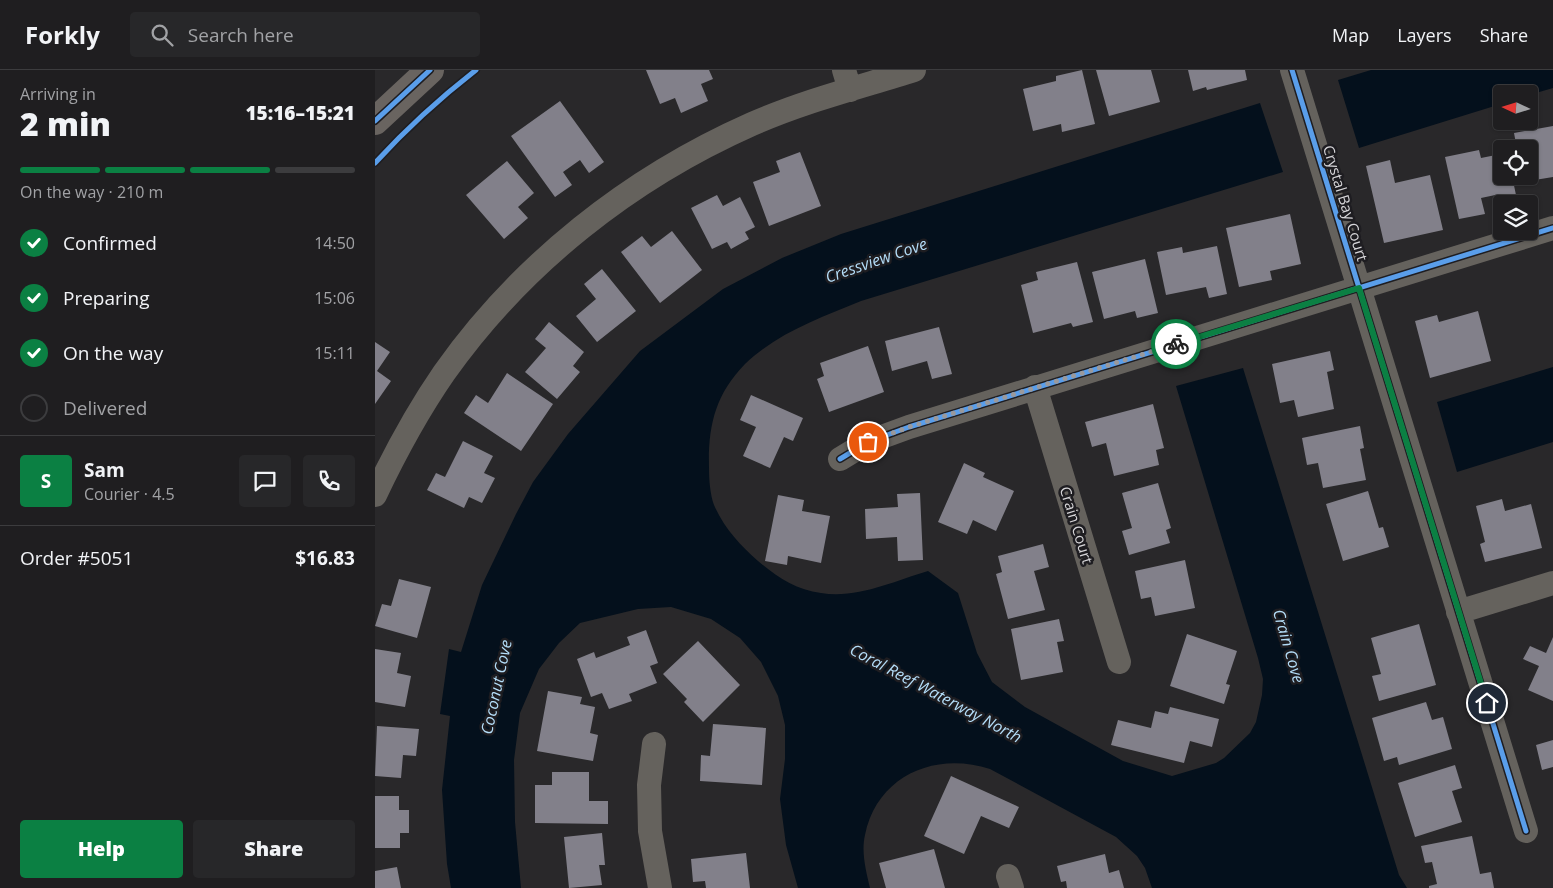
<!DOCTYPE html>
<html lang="en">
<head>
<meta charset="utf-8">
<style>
  body { margin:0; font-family:"Open Sans",sans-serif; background:#272729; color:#f1f3f6; height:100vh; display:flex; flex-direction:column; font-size:19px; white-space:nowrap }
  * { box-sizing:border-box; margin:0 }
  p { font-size:16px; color:#a1a2a5 }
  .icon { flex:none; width:28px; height:28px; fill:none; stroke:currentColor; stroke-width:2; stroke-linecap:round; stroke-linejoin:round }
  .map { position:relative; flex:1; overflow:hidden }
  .drawer { display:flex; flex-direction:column; background:#1f1e20; width:375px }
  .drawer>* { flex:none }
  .needle { width:32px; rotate:274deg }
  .controls { position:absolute; left:1118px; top:15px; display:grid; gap:10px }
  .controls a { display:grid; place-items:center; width:45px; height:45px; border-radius:5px; background:#1f1e20; box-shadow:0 1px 4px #0004,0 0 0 1px #3c3c3e; font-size:25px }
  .pin { position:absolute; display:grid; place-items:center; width:42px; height:42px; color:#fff; margin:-21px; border:2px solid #fff; border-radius:50%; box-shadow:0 1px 5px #0007 }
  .courier { position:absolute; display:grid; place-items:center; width:50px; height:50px; margin:-25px; border:4px solid #0b8043; border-radius:50%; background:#fff; color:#222; box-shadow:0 1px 6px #0007 }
  .overview em { font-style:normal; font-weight:800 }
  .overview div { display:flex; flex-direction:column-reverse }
  .overview { display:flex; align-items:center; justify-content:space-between; height:85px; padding:0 20px }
  h1 { font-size:32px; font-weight:800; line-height:38px }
  .bar { display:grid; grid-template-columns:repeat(4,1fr); gap:8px 5px; align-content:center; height:60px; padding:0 20px }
  .bar i { height:6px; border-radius:4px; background:#3c3c3e }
  .bar .on { background:#0b8043 }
  .bar p { grid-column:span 4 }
  .line { display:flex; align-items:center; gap:12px; padding:0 20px; border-top:1px solid #3c3c3e }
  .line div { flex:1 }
  .round { display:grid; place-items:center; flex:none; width:52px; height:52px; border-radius:5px; background:#272729 }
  ol { padding:0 20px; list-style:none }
  li { display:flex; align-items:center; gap:15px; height:55px }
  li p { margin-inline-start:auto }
  li .icon { padding:5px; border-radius:50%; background:#0b8043; color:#fff; stroke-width:4 }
  li:last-child { color:#a1a2a5 }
  li i { width:28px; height:28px; border:2px solid #3c3c3e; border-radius:50% }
  .primary-button { display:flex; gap:10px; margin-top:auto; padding:10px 20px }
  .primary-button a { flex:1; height:58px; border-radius:5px; background:#0b8043; color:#fff; font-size:20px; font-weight:800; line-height:58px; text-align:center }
  .primary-button a+a { background:#272729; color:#f1f3f6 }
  header { display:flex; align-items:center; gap:30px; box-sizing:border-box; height:70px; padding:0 25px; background:#1f1e20; border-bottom:1px solid #3c3c3e }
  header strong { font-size:24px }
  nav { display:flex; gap:28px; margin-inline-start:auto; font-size:18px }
  .search { width:350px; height:45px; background:#272729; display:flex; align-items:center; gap:12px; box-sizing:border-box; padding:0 18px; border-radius:5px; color:#a1a2a5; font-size:19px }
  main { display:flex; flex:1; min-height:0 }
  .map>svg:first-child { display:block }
  .water { fill:#04101c }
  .building { fill:#82808a }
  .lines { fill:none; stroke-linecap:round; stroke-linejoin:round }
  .street { stroke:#65625d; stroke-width:24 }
  .secondary { stroke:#696460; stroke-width:28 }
  .cycleway-casing { stroke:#1e1d21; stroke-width:8 }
  .cycleway { stroke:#5a9eea; stroke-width:5 }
  .done { stroke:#9a999c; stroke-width:5; stroke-dasharray:0 9 }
  .route { stroke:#0b8043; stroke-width:6 }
  .labels { text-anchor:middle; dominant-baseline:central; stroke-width:5; stroke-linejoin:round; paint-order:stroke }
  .street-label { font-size:15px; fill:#d7d6d9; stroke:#1e1d21 }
  .water-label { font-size:16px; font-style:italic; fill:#b4ddf8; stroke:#1e1d21 }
</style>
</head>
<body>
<header>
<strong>Forkly</strong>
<div class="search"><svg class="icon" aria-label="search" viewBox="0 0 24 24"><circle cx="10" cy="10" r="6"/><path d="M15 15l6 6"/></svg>Search here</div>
<nav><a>Map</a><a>Layers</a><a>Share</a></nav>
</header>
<main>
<section class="drawer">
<div class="overview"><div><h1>2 min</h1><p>Arriving in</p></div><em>15:16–15:21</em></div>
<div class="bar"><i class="on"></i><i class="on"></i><i class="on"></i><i></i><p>On the way · 210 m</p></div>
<ol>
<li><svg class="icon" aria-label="check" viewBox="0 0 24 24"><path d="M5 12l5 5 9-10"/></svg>Confirmed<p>14:50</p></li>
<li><svg class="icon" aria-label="check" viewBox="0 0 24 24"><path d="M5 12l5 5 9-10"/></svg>Preparing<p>15:06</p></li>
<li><svg class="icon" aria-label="check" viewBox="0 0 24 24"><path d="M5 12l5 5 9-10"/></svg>On the way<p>15:11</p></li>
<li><i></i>Delivered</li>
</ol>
<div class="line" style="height:90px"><b class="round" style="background:#0b8043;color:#fff">S</b><div><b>Sam</b><p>Courier · 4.5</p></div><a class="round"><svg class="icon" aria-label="chat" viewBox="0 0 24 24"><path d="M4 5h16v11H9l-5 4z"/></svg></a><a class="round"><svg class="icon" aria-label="phone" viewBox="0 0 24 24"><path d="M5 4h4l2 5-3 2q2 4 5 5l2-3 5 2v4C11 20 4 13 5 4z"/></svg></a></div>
<div class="line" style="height:65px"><div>Order #5051</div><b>$16.83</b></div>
<div class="primary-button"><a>Help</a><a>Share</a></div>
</section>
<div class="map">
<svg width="1178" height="818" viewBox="0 0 1178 818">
  <rect width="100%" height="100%" fill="#29282a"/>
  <!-- water -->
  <path class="water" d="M996 0H1178V18L1154 25V24H1126V34L984 78 963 10Z
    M885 33 908 102 486 231C445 248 402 263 370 294 340 325 333 356 334 398 334 409 335 424 339 435 349 458 365 475 383 491 402 507 421 520 446 523 482 529 519 511 553 501L583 523 602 583 617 612 650 637 748 691 797 706 841 693 849 688 875 663 881 652 887 625 888 609 883 588 801 316 868 298 1024 805 1032 818H777L770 798 762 786 741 767 615 699C561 681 502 705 490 765 486 782 491 801 495 818H423L411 775 405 729 410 689V655L403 626 386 592 365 568 336 549 296 537 263 539 205 553 184 573 164 599 145 643 139 690 140 752 146 818H76L72 794 67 720 75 646 65 644 74 579 86 582 107 515 141 444 158 412 193 364 265 281 348 219 407 188 466 164Z
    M1178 297V372L1082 402 1062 332Z"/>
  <!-- building -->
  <path class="building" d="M271 0H334L338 9 326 14 333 31 306 43 300 28 285 34Z
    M707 0 720 54 687 62 686 54 658 61 648 19 681 11V6Z
    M721 0H776L785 32 734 46Z
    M813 0H870L872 10 832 20 831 17 818 21Z
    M185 31 229 92 214 103 205 90 188 102 197 115 180 127 136 66Z
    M1178 56V107L1148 112 1147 106H1154V79H1142L1139 63Z
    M1104 80 1106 88 1126 84V106H1137L1141 125 1126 129 1125 124 1106 128 1110 144 1084 149 1070 87Z
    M425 82 446 136 394 156 378 112 405 102 401 91Z
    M1015 90 1020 113 1055 105 1068 160 1009 173 991 96Z
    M132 91 159 123 143 137 153 148 129 169 91 125Z
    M342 125 348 136 365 127 380 157 370 162 374 169 356 179 352 172 337 179 316 138Z
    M915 144 926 194 895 201 897 210 864 217 851 158Z
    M297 161 327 200 285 233 246 182 267 166 276 177Z
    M842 176 852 224 834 228 831 217 791 225 782 182 807 177 808 183Z
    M770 189 783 243 762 248 760 241 729 249 717 202Z
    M702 192 718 252 698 257 696 253 658 263 646 215 663 210 661 202Z
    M227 199 261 241 222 272 201 246 221 229 209 214Z
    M1103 241 1116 291 1055 308 1040 251 1062 245 1064 252Z
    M174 252 209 282 198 296 205 302 182 329 150 302 171 278 160 269Z
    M564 257 577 304 557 309 552 291 517 301 510 271Z
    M0 272 15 282 2 301 16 311 0 334Z
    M493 276 509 322 454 342 442 309 449 306 445 293Z
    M955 281 959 300 952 302 959 339 923 347 919 330 905 333 897 294Z
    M132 303 178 334 146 381 89 343 101 325 113 333Z
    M376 325 428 348 418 371 409 367 395 398 368 386 381 357 365 350Z
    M778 334 789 378 781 380 784 395 739 406 731 373 717 377 710 352Z
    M985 356 989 378 985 379 991 410 948 418 943 393 932 395 927 368Z
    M88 371 118 386 109 403 120 408 107 433 94 427 89 438 52 420 61 403 70 407Z
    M589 393 610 403 608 407 639 421 621 461 598 450 592 464 563 452Z
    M783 413 796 458 791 460 795 473 754 485 747 461 757 458 747 423Z
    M993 421 1004 458 1008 457 1014 477 968 491 951 434Z
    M545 423 548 490 523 491 522 467 491 469 490 439 523 437 522 424Z
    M403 425 429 430 427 441 455 446 446 493 413 486 412 495 390 491Z
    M1127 429 1130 441 1156 434 1167 478 1110 492 1105 474 1110 472 1101 436Z
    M668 474 674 497 659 501 670 540 633 549 621 504 627 502 623 486Z
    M810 490 820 538 780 546 776 527 766 529 760 501Z
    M24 509 56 517 42 568 0 556 7 534 16 536Z
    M684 549 689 571 682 572 688 602 646 610 636 559Z
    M1044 554 1061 615 1004 631 997 606 1006 604 996 568Z
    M271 560 283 593 275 596 282 613 254 624 257 631 234 639 227 623 216 627 202 589 219 582 221 588 255 575 252 567Z
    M812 564 862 581 851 614 855 615 849 634 795 616Z
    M1178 567V631L1153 620 1164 596 1148 589 1155 576 1171 583Z
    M323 571 365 615 328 652 309 632 312 629 288 604Z
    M0 579 26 583 22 603 36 606 30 637 0 632Z
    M173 621 207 627 205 634 220 637 215 663 223 665 218 691 162 681Z
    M1051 632 1057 650 1068 647 1077 679 1024 695 1022 687 1009 691 997 648Z
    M795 637 844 649 837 677 815 671 809 693 736 675 743 650 776 658 780 641 793 644Z
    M338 654 391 658 387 715 325 711 326 685 335 686Z
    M2 656 44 659 41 686 28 685 26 708 0 706Z
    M1178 670V697L1167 700 1161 675Z
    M1080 695 1087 718 1077 721 1087 752 1040 767 1023 713Z
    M177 702H214V731H233V754L160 753V715H177Z
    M576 706 644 737 634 758 606 746 589 784 549 766Z
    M0 726H24V740H34V763H25V778H0Z
    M227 763 230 795H224L227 815 194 818 189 767Z
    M1097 766 1105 804 1116 802 1119 818H1054V816L1062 814 1057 792 1050 793 1046 776Z
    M559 779 570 818H511L504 793Z
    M371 783 375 818H331L330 811 318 812 316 789Z
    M730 784 734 803 744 800 749 818H692L691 811 686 812 682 796Z
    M22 797 26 818H0V801Z"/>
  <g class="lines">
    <!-- street -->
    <path class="street" d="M469 0 475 20
      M917 0 1151 761
      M660 317 744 592
      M465 389 493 372 534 357 1178 158
      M0 425C20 383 42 342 69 303 146 194 255 108 377 54 429 31 485 17 539 0
      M1083 542 1178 513
      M279 674 274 715 275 761 285 818
      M633 806 637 818"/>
    <!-- secondary -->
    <path class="secondary" d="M0 51 55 0"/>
    <defs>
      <path id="cycleway" d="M917 0 1151 761
        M0 51 55 0
        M0 93C31 59 65 28 101 0
        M465 389 493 372 534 357 1178 158"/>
    </defs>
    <!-- cycleway casing -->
    <use href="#cycleway" class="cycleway-casing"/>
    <!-- cycleway -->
    <use href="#cycleway" class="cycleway"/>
  </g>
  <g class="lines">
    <!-- done -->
    <path class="done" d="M493 372 534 357 801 274"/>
    <!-- route -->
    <path class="route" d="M801 274 984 218 1112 633"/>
  </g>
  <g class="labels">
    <!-- street labels -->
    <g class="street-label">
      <text transform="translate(971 133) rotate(73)">Crystal Bay Court</text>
      <text transform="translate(702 455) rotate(73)">Crain Court</text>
    </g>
    <!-- water labels -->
    <g class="water-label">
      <text transform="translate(501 190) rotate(-19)">Cressview Cove</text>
      <text transform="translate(914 576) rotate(74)">Crain Cove</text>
      <text transform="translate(121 617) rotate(-78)">Coconut Cove</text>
      <text transform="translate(561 623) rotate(28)">Coral Reef Waterway North</text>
    </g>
  </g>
</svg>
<div class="controls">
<a><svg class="needle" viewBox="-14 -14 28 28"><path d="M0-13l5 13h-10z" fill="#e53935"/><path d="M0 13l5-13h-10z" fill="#a1a2a5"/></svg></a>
<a><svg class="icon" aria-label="locate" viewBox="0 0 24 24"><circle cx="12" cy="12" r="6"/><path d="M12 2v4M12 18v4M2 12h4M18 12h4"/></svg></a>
<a><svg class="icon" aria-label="layers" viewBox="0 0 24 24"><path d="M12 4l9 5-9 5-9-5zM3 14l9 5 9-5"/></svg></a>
</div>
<div class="pin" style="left:493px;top:372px;background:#ea580c"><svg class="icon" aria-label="bag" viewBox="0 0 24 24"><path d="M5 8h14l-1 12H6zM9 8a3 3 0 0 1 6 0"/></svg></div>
<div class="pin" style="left:1112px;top:633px;background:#1f2937"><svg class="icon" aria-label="home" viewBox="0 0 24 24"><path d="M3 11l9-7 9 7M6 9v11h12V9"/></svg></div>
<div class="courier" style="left:801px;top:274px"><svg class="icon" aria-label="bike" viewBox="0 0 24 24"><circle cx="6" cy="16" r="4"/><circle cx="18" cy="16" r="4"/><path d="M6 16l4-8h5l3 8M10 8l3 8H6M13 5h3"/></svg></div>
</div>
</main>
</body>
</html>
